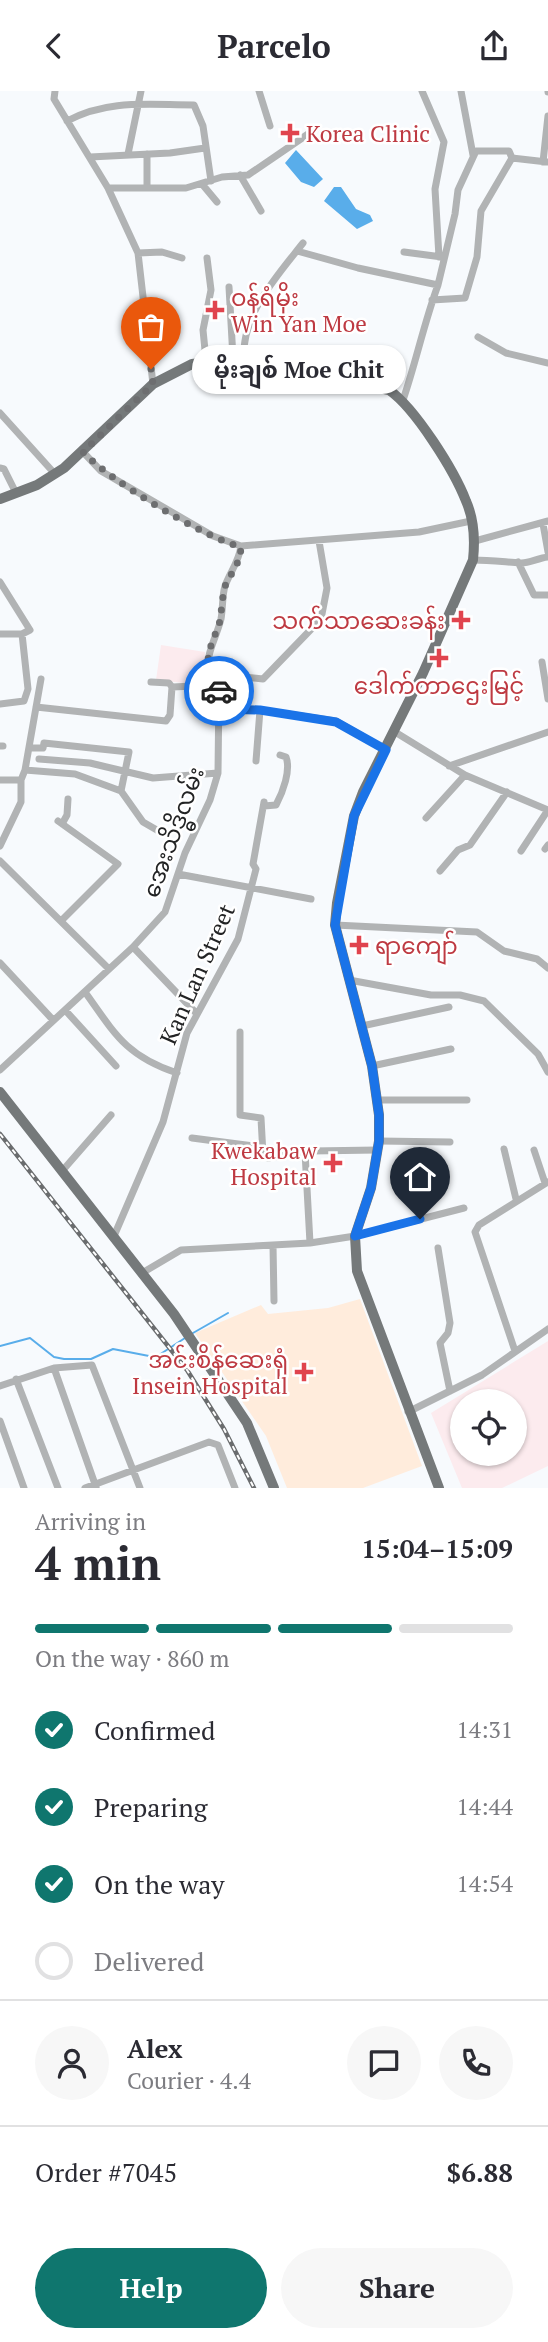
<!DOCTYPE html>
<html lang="en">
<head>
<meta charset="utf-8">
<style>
  body { margin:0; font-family:"PT Serif","Noto Sans Myanmar",serif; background:#f7f7f7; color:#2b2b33; height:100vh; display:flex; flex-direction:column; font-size:26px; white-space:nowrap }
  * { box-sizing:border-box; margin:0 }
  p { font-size:23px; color:#7c7c81 }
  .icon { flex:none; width:38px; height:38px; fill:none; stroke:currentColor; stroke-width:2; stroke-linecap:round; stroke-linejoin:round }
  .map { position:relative; height:1397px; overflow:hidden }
  .drawer { display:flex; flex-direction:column; background:#fff; flex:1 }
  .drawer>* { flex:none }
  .tools { position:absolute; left:450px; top:1298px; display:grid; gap:14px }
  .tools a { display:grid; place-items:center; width:77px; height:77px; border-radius:50%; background:#fff; box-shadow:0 2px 5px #0004; font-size:35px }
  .pin { position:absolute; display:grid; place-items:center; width:60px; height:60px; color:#fff; margin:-72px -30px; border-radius:50% 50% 50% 0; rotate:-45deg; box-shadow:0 0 7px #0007 }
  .pin .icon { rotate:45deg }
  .courier { position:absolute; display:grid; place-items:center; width:70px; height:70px; margin:-35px; border:5px solid #1a73e8; border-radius:50%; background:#fff; color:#222; box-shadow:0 2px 9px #0007 }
  .bubble { position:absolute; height:49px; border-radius:24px; background:#fff; box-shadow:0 2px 5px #0004; font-size:23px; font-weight:700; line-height:49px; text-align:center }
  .headline em { font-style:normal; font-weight:700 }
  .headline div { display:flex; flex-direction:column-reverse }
  .headline { display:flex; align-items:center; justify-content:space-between; height:119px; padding:0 35px }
  h1 { font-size:46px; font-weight:700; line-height:52px }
  .bar { display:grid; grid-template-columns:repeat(4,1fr); gap:10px 7px; align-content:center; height:84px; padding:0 35px }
  .bar i { height:9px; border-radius:5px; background:#e1e1e2 }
  .bar .selected { background:#0f766e }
  .bar p { grid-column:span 4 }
  .line { display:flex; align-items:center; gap:18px; padding:0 35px; border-top:2px solid #e1e1e2 }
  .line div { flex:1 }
  .round { display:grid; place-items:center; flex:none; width:74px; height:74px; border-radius:37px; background:#f7f7f7 }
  ol { padding:0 35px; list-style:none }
  li { display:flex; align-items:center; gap:21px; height:77px }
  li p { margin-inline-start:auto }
  li .icon { padding:7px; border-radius:50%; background:#0f766e; color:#fff; stroke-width:4 }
  li:last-child { color:#7c7c81 }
  li i { width:38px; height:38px; border:4px solid #e1e1e2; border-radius:50% }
  .button { display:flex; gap:14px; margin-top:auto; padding:14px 35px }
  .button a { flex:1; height:80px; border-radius:42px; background:#0f766e; color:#fff; font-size:28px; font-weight:700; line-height:80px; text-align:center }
  .button a+a { background:#f7f7f7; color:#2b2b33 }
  header { display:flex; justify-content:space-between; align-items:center; height:91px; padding:0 35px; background:#fff; font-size:32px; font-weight:700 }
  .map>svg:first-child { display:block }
  .education { fill:#fcebee; fill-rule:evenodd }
  .medical { fill:#ffecdc }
  .water { fill:#59adea }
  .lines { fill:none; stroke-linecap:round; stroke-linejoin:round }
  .stream { stroke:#59adea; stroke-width:2 }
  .minor { stroke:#b1b3b4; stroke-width:7 }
  .major { stroke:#75797a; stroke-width:10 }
  .rail-casing { stroke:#6a6c6e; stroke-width:4.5 }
  .rail { stroke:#fff; stroke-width:2; stroke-dasharray:5; stroke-linecap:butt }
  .done { stroke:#6d6e70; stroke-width:7; stroke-dasharray:0 12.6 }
  .route { stroke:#1a73e8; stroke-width:9 }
  .health-dot { fill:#e0444e; stroke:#fff; stroke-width:2.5 }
  .labels { text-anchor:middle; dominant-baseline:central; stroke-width:5; stroke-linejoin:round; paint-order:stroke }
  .health-label { font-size:23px; fill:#be3a42; stroke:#fff; text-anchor:start }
  .street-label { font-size:23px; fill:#222324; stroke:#fff }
</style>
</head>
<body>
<header><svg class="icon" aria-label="back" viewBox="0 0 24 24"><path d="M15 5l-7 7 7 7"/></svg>Parcelo<svg class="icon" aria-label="share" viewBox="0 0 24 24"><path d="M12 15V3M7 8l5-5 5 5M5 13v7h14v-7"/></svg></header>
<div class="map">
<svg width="548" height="1397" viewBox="0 0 548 1397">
  <rect width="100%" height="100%" fill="#f7fafd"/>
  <!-- education -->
  <path class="education" d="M161 554 205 561 203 594 156 589Z
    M548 1250V1375L502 1397H462L431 1322ZM462 1311H514V1363H462Z"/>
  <!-- medical -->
  <path class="medical" d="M360 1208 422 1375 363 1397H287L266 1345 195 1242 261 1214 268 1223 328 1217Z"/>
  <!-- water -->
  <path class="water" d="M296 59 323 88 314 96 301 91 285 72Z
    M334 96H341L356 118 370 124 373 130 357 138 324 110Z"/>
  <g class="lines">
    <!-- stream -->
    <path class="stream" d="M193 1242 228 1222
      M0 1255 30 1247 54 1266 64 1268H91L113 1258 149 1265 159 1264 185 1247"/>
    <!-- minor -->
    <path class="minor" d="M55 0 54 8 108 97 138 162 153 293
      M259 0 270 35
      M422 0 444 51 435 98 439 166
      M461 0 473 64
      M548 0V1
      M67 30C108 8 148 14 194 14L203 35 211 90
      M128 63 141 0
      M90 66 170 62 205 57
      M512 67 547 71
      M543 71 548 25
      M240 84 261 120
      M202 93 217 111
      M109 97H186L222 86 248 84 311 41
      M147 97V63
      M297 160 358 177 438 194
      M404 161 442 166
      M138 162 162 161 182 167
      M229 196 233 267
      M478 246 506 262 548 272
      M244 268C241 224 277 185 303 152
      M206 269 203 239 211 199 207 167
      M403 309C416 271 424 232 438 194L455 123 458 99 476 60H509L512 67 481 120 477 166 465 207 432 209
      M0 322 55 383
      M83 361 101 380 213 445 241 455 419 441 471 430
      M0 377 4 378 16 402
      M543 433 548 461
      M475 450 548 430
      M473 469C489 469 505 471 520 472 528 473 538 467 548 466
      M518 471 534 504H548
      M0 491 30 539 22 543H0
      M542 571 548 608
      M209 585 218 583 263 588 321 528 327 497 319 450
      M151 591 169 592 172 596
      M0 613 24 610 28 598 22 543
      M36 616 166 630 170 624 172 596 216 594
      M218 618 260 619 336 630 386 659
      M395 641 465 684 548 719
      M0 655H3
      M29 657H43L44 652 129 661 121 700
      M39 668 90 672 153 687 218 682
      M256 670 260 619
      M449 675 548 641
      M25 679 75 683 121 700 143 731 162 742
      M0 689H21
      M264 715 276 714C283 701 291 679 286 666L280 664
      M426 727 465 684
      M58 730 118 773 62 829
      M62 733 67 724 68 708
      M0 755 21 711V689L25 679 41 588
      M545 758 548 754
      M521 760 548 719
      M0 770 109 878
      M440 780 458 759 470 754 507 701
      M178 783 311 808
      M335 834 477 841 504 860 537 868 548 877
      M133 856 197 923
      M0 872 53 929
      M349 889 431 904H460L484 910 538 963 548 981
      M85 901C115 943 126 965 177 982
      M65 919 116 975
      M362 935 449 916
      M240 941V1024L261 1027 263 1064 268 1067 311 1060 377 1059
      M372 975 451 958
      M0 979 133 856 165 821 185 762 210 709 218 682 219 597C196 575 215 553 221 528 223 517 222 505 225 495 230 481 239 471 241 455
      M376 1009H467
      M192 1047 261 1056
      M379 1050 450 1051
      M504 1058 516 1108
      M534 1059 545 1092
      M305 1061 310 1152
      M63 1079 111 1024
      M114 1145 163 1031 187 942 238 848 256 778 253 773 264 711
      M273 1154 274 1210
      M438 1157 450 1232 448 1242 440 1252 450 1300
      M142 1182 181 1159 310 1152 355 1145 464 1117
      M515 1260 475 1141 479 1134 548 1091
      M54 1277 96 1396
      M16 1288 58 1397
      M0 1295 54 1277 92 1274 140 1397
      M408 1321 482 1284 548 1238
      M0 1330 24 1397
      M85 1397 209 1351 218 1354 235 1397"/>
    <!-- major -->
    <path class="major" d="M0 408 37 394 64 377 153 293 192 273 238 267 389 299C415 317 454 379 466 410 474 428 475 450 473 469L423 582 363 701 354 725 337 812 335 834 372 975 379 1024V1050L371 1097 355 1145 357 1180 439 1397
      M0 1001 174 1223 247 1332 274 1397"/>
    <defs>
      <path id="rail" d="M0 1043 187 1279 224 1338 254 1397"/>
    </defs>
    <!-- rail casing -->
    <use href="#rail" class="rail-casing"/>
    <!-- rail -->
    <use href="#rail" class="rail"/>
  </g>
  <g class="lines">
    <!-- done -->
    <path class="done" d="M151 278 153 293 83 361C109 389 203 446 241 456L240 467 224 497 220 530 208 563 209 585 219 600"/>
    <!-- route -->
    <path class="route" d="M219 600 218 618 260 619 336 631 386 659 354 725 335 834 372 975 379 1024V1050L371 1097 355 1145 420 1128"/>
  </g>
  <!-- markers -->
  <g class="health-dot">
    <path d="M286.5 31.5h7v7h7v7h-7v7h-7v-7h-7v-7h7z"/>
    <path d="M211.5 208.5h7v7h7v7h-7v7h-7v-7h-7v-7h7z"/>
    <path d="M457.5 518.5h7v7h7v7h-7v7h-7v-7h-7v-7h7z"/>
    <path d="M435.5 556.5h7v7h7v7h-7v7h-7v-7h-7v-7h7z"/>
    <path d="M355.5 843.5h7v7h7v7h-7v7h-7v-7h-7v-7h7z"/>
    <path d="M329.5 1061.5h7v7h7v7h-7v7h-7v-7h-7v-7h7z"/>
    <path d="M300.5 1270.5h7v7h7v7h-7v7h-7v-7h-7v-7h7z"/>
  </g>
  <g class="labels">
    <!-- health labels -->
    <g class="health-label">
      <text x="306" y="42">Korea Clinic</text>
      <text x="231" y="206">ဝန်ရံမိုး<tspan x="231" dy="26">Win Yan Moe</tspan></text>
      <text x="445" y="529" text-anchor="end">သက်သာဆေးခန်း</text>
      <text x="439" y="594" text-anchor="middle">ဒေါက်တာဌေးမြင့်</text>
      <text x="375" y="854">ရာကျော်</text>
      <text x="317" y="1059" text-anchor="end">Kwekabaw<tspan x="317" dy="26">Hospital</tspan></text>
      <text x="288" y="1268" text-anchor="end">အင်းစိန်ဆေးရုံ<tspan x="288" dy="26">Insein Hospital</tspan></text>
    </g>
    <!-- street labels -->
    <g class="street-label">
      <text transform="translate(173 741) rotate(-70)">အေးသိဒ္ဓိလမ်း</text>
      <text transform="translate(197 883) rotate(-66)">Kan Lan Street</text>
    </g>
  </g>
</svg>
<div class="tools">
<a><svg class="icon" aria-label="locate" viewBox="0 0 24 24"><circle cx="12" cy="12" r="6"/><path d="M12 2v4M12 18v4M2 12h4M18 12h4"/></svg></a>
</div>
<div class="pin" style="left:151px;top:278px;background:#ea580c"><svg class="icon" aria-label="bag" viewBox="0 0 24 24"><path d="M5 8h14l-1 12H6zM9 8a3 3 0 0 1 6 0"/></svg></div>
<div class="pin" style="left:420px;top:1128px;background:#1f2937"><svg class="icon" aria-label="home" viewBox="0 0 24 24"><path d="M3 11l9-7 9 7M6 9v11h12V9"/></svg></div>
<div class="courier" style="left:219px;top:600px"><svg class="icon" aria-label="car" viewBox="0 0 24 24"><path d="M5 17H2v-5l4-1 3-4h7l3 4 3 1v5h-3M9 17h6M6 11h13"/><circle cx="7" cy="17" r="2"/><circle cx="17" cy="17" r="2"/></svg></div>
<div class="bubble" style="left:192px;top:254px;width:214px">မိုးချစ် Moe Chit</div>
</div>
<section class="drawer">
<div class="headline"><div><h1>4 min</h1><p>Arriving in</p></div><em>15:04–15:09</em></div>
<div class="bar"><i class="selected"></i><i class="selected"></i><i class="selected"></i><i></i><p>On the way · 860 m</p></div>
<ol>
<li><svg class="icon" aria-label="check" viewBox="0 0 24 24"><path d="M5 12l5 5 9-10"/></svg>Confirmed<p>14:31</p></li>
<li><svg class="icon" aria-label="check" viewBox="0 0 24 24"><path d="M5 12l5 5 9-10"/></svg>Preparing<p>14:44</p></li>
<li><svg class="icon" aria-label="check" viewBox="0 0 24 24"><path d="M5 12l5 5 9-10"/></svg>On the way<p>14:54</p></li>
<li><i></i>Delivered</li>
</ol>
<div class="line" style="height:126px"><a class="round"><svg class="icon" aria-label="person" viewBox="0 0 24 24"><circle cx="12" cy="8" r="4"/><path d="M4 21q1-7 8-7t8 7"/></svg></a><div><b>Alex</b><p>Courier · 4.4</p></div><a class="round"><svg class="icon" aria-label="chat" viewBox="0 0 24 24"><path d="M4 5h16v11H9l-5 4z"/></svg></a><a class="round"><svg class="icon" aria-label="phone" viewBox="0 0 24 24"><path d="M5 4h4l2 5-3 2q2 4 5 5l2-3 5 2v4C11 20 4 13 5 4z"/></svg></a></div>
<div class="line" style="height:91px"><div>Order #7045</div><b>$6.88</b></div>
<div class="button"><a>Help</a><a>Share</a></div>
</section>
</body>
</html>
